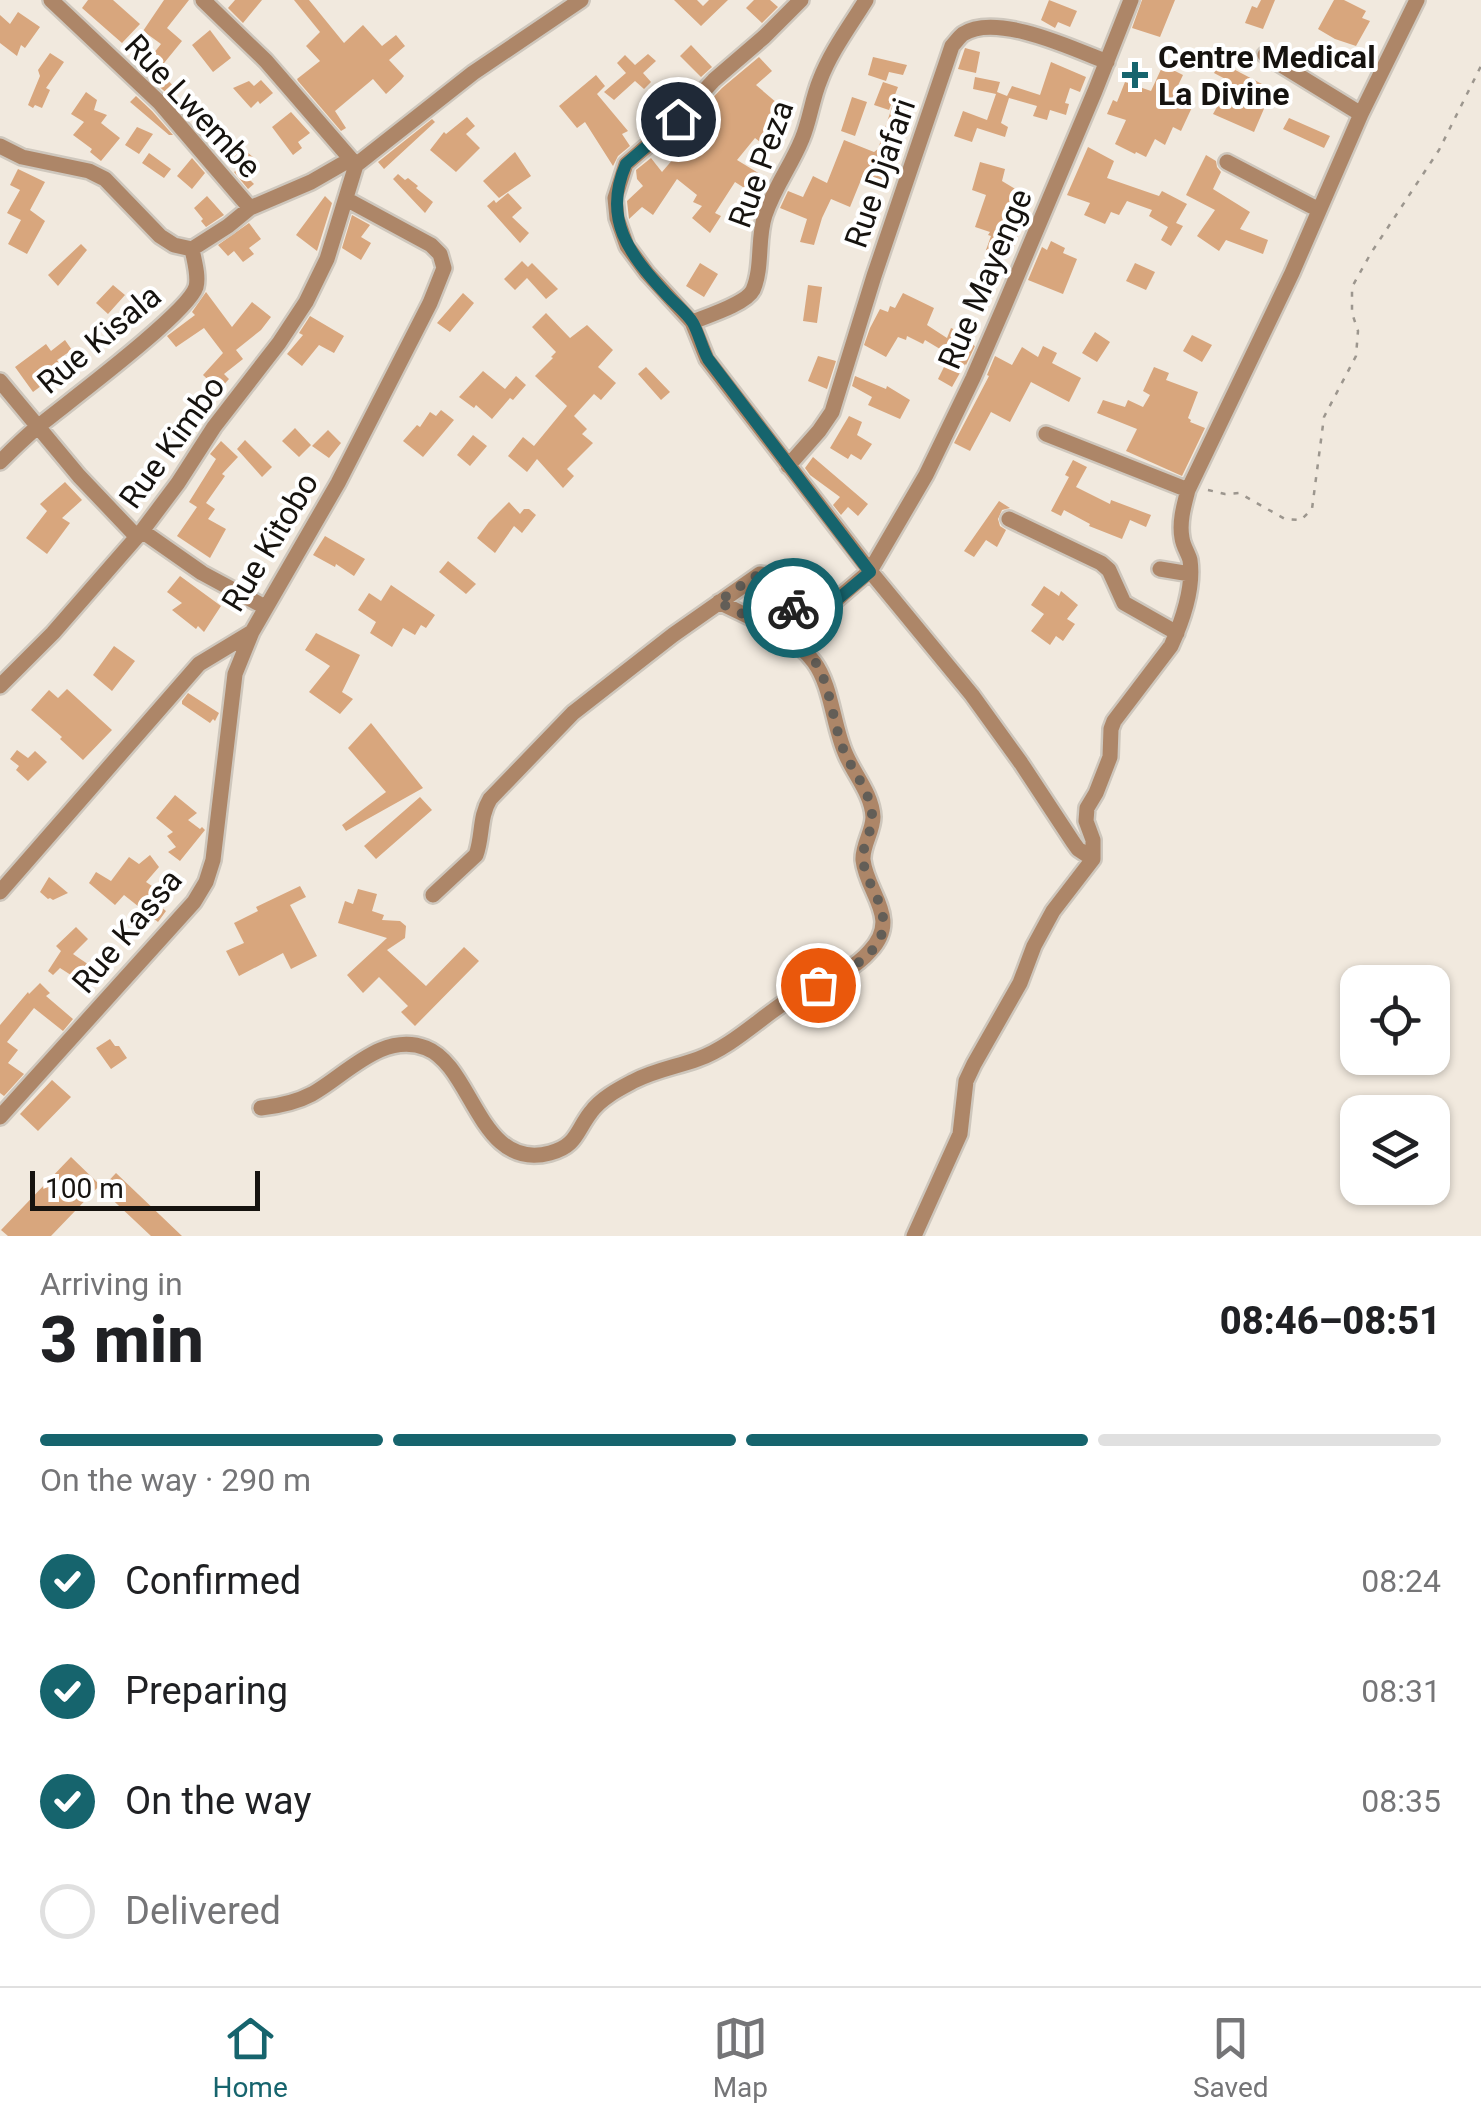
<!DOCTYPE html>
<html lang="en">
<head>
<meta charset="utf-8">
<style>
  body { margin:0; font-family:Roboto,sans-serif; background:#f6f6f6; color:#202124; height:100vh; display:flex; flex-direction:column; font-size:38px; white-space:nowrap }
  * { box-sizing:border-box; margin:0 }
  p { font-size:32px; color:#757577 }
  .icon { flex:none; width:55px; height:55px; fill:none; stroke:currentColor; stroke-width:2; stroke-linecap:round; stroke-linejoin:round }
  .map { position:relative; height:1236px; overflow:hidden }
  .sheet { display:flex; flex-direction:column; background:#fff; flex:1 }
  .sheet>* { flex:none }
  .buttons { position:absolute; left:1340px; top:965px; display:grid; gap:20px }
  .buttons a { display:grid; place-items:center; width:110px; height:110px; border-radius:20px; background:#fff; box-shadow:0 2px 8px #0004; font-size:50px }
  .scale { position:absolute; left:30px; bottom:25px; width:230px; box-sizing:border-box; padding-left:10px; border:5px solid #16130f; border-top:0; font-size:28px; line-height:35px; white-space:nowrap; color:#16130f; -webkit-text-stroke:8px #fff; paint-order:stroke }
  .pin { position:absolute; display:grid; place-items:center; width:85px; height:85px; color:#fff; margin:-42px; border:5px solid #fff; border-radius:50%; box-shadow:0 2px 10px #0007 }
  .courier { position:absolute; display:grid; place-items:center; width:100px; height:100px; margin:-50px; border:8px solid #16646d; border-radius:50%; background:#fff; color:#222; box-shadow:0 2px 12px #0007 }
  .head em { font-style:normal; font-weight:800 }
  .head div { display:flex; flex-direction:column-reverse }
  .head { display:flex; align-items:center; justify-content:space-between; height:170px; padding:0 40px }
  h1 { font-size:65px; font-weight:800; line-height:75px }
  .bar { display:grid; grid-template-columns:repeat(4,1fr); gap:15px 10px; align-content:center; height:120px; padding:0 40px }
  .bar i { height:12px; border-radius:8px; background:#e0e0e0 }
  .bar .active { background:#16646d }
  .bar p { grid-column:span 4 }
  ol { padding:0 40px; list-style:none }
  li { display:flex; align-items:center; gap:30px; height:110px }
  li p { margin-inline-start:auto }
  li .icon { padding:10px; border-radius:50%; background:#16646d; color:#fff; stroke-width:4 }
  li:last-child { color:#757577 }
  li i { width:55px; height:55px; border:5px solid #e0e0e0; border-radius:50% }
  .tabs { display:flex; justify-content:space-around; align-items:center; height:140px; border-top:2px solid #e0e0e0; background:#fff; font-size:28px; color:#757577 }
  .tabs a { display:grid; justify-items:center; gap:5px }
  .tabs .active { color:#16646d }
  .map>svg:first-child { display:block }
  .building { fill:#d8a67d }
  .lines { fill:none; stroke-linecap:round; stroke-linejoin:round }
  .minor-casing { stroke:#cec7bd; stroke-width:20 }
  .path { stroke:#9c968e; stroke-width:2.5; stroke-dasharray:5 8; stroke-linecap:butt }
  .minor { stroke:#ad8668; stroke-width:15 }
  .done { stroke:#635e57; stroke-width:10; stroke-dasharray:0 18 }
  .route { stroke:#16646d; stroke-width:12 }
  .poi-dot { fill:#16646d; stroke:#fff; stroke-width:4 }
  .labels { text-anchor:middle; dominant-baseline:central; stroke-width:8; stroke-linejoin:round; paint-order:stroke }
  .poi-label { font-size:32px; font-weight:bold; fill:#16130f; stroke:#fff; text-anchor:start }
  .street-label { font-size:32px; fill:#16130f; stroke:#fff }
</style>
</head>
<body>
<div class="map">
<svg width="1481" height="1236" viewBox="0 0 1481 1236">
  <rect width="100%" height="100%" fill="#f1e9de"/>
  <!-- building -->
  <path class="building" d="M88 0H113L140 24 122 43 82 8Z
    M164 0H189L167 28 182 41 160 68 149 59 161 44 143 31Z
    M235 0H262L243 23 228 8Z
    M294 0H309L344 43 363 25 382 46 396 35 405 46 389 60 404 76 401 80 386 94 373 79 335 111 346 128 341 131 298 81 297 79 320 61 306 46 320 32Z
    M674 0H697L703 6 709 0H728L701 26Z
    M754 0H770L778 7 762 23 746 8Z
    M1049 0 1077 11 1070 27 1058 22 1055 28 1041 20Z
    M1142 0H1175L1160 37 1132 28Z
    M1261 0H1275L1263 29 1245 23 1252 6 1257 8Z
    M1334 0H1344L1366 11 1362 18 1370 21 1356 46 1335 39 1318 29Z
    M18 12 40 27 25 48 21 45 17 56 0 43V15L10 24Z
    M210 30 231 58 213 72 192 45Z
    M691 45 712 67 701 77 680 56Z
    M965 48 980 52 976 73 958 69Z
    M50 53 64 62 46 88 50 90 42 108 35 105 33 108 28 105 40 76 38 70Z
    M648 54 656 61 643 73 651 82 644 89 635 81 614 100 604 92 626 73 617 63 625 55 635 65Z
    M759 57 772 71 756 85 784 109 772 126 784 135 773 152 755 138 737 160 760 174 749 191 735 182 715 213 721 216 710 233 692 218 702 206 693 202 697 195 677 179 653 215 642 207 629 219 627 201 643 186 637 179 636 170 651 158 662 172 680 151 672 144 679 133 722 88Z
    M873 57 907 65 903 75 889 72 886 81 868 75Z
    M1051 62 1086 77 1080 92 1070 88 1065 103 1069 104 1066 115 1050 110 1047 120 1033 116 1037 106 1009 98 1001 123 1008 127 1005 137 977 128 972 142 954 136 963 111 987 120 996 94 973 89 975 77 1000 82 997 92 1007 96 1012 86 1040 95Z
    M1220 62 1262 84 1254 97 1266 104 1254 132 1213 114 1231 82 1214 73Z
    M150 64 179 91 173 99 143 72Z
    M1163 65 1183 75 1174 94 1194 103 1181 131 1173 127 1165 145 1155 139 1146 157 1136 152 1135 154 1115 144 1126 120 1107 114 1113 100 1117 102 1125 82 1151 91Z
    M596 75 605 86 597 94 628 131 622 134 630 146 618 156 613 166 585 122 577 128 559 106Z
    M261 80 273 93 260 104 258 101 251 108 233 88 249 81 254 86Z
    M883 82 898 87 889 110 874 105Z
    M86 92 97 100 94 110 107 115 101 123 120 138 101 161 90 152 92 149 73 135 84 122 71 114Z
    M136 96 152 111 173 135H169L130 102Z
    M852 97 867 102 855 136 841 131Z
    M893 104 909 109 881 182 863 175 850 207 831 199 822 218 814 245 800 242 807 219 780 208 788 191 803 197 813 176 827 183 844 140 874 152 878 149Z
    M291 112 310 133 298 142 302 148 293 155 272 127Z
    M467 117 475 126 466 134 480 148 456 172 430 150 444 132 446 134Z
    M1289 118 1330 136 1324 148 1283 129Z
    M432 119 435 122 384 169 378 162Z
    M137 127 153 134 139 154 125 145Z
    M231 138 254 158 247 164 257 174 250 180 254 184 248 189 234 172 238 169 222 149Z
    M1088 147 1114 161 1107 178 1159 196 1162 191 1187 204 1176 223 1183 226 1171 246 1161 240 1168 227 1149 216 1152 210 1127 201 1119 215 1111 212 1105 224 1084 215 1090 203 1067 195Z
    M515 152 531 176 499 198 483 181Z
    M149 153 171 169 164 178 142 163Z
    M1206 155 1216 161 1217 167 1221 172 1213 189 1250 212 1240 229 1268 240 1263 254 1226 240 1219 251 1197 236 1215 210 1186 195Z
    M192 158 205 173 192 189 177 176Z
    M980 162 1005 169 1002 181 1017 190 1004 230 1018 235 1011 255 1004 253 1002 256 986 250 991 236 988 235 990 232 975 227 986 195 972 190Z
    M18 169 45 182 30 210 45 221 27 254 8 244 21 220 7 213 20 190 10 185Z
    M398 174 405 180 408 178 418 186 416 188 433 202 425 213 393 179Z
    M508 193 522 208 512 217 529 233 520 243 487 206 494 200 496 203Z
    M207 196 224 215 206 227 201 221 203 219 194 208Z
    M325 196 332 203 317 251 296 235Z
    M352 215 370 225 361 237 371 243 361 260 342 248Z
    M249 223 261 239 249 248 254 254 243 262 234 251 228 256 218 245Z
    M1051 241 1065 248 1063 253 1077 259 1063 294 1028 280 1042 247 1047 250Z
    M81 244 87 250 58 286 48 275Z
    M522 261 528 267 532 263 558 289 546 299 527 278 515 290 504 279Z
    M700 263 718 274 704 297 686 286Z
    M1135 263 1155 272 1146 290 1126 281Z
    M113 285 125 295 108 314 96 303Z
    M808 285 822 287 817 323 803 321Z
    M206 292 232 327 252 302 271 317 261 330 236 350 243 359 224 374 229 379 219 390 203 375 223 353 204 328 176 347 167 336 195 315 192 312Z
    M463 293 474 303 450 332 437 323Z
    M903 293 934 308 927 325 947 338 951 328 972 337 969 343 975 346 966 365 965 364 952 387 938 379 950 355 925 340 923 344 907 336 906 340 898 337 886 357 864 345 870 328 880 309 888 312 890 306 895 308Z
    M546 313 570 338 587 325 613 350 598 367 616 383 601 400 594 394 574 416 587 429 582 434 593 443 567 469 574 476 563 488 537 459 527 472 508 456 523 437 534 446 567 406 535 376 553 358 551 357 556 352 532 327Z
    M310 316 344 336 334 353 319 345 302 366 287 354 303 335 299 333Z
    M1095 332 1110 342 1097 362 1082 353Z
    M1192 335 1212 345 1202 362 1183 351Z
    M65 340 72 350 57 360 69 376 54 387 49 380 33 392 15 367 46 344 51 351Z
    M1043 346 1057 353 1052 363 1081 378 1069 402 1031 382 1010 422 991 412 970 451 954 443 989 376 987 375 995 356 1012 365 1022 347 1038 357Z
    M818 356 836 361 827 389 808 381Z
    M646 367 670 392 661 400 638 374Z
    M1154 367 1169 373 1166 380 1198 392 1188 418 1191 420 1190 422 1205 428 1182 476 1126 451 1137 429 1097 413 1103 400 1125 407 1128 400 1143 407 1150 395 1143 391Z
    M483 371 505 389 516 376 526 385 513 400 510 398 492 419 476 405 474 408 459 397Z
    M855 376 886 389 887 386 910 400 900 419 868 405 872 397 852 386Z
    M441 410 454 420 423 457 403 441 417 425 420 427 430 412 436 416Z
    M849 416 862 422 857 435 872 444 861 460 851 454 848 459 830 448Z
    M295 428 311 445 299 457 282 441Z
    M328 430 341 443 329 458 312 446Z
    M473 435 487 446 470 466 457 455Z
    M245 440 272 467 262 477 237 449Z
    M221 441 238 457 222 474 225 476 206 503 215 509 208 519 226 529 210 558 177 536 197 507 189 502 216 459 210 454Z
    M813 457 868 504 858 516 848 507 841 515 833 505 840 497 810 475 805 468Z
    M1073 460 1087 467 1076 487 1110 504 1111 500 1151 515 1146 527 1130 520 1122 539 1089 526 1090 524 1064 510 1061 516 1051 511 1069 477 1065 475Z
    M65 482 82 500 62 518 70 523 47 554 26 538 47 511 40 504Z
    M999 501 1010 508 1002 510 998 519 1000 526 1006 530 997 547 986 540 974 557 964 551Z
    M509 502 520 514 524 509H529L536 515 522 533 514 526 495 553 477 538 489 522Z
    M325 536 365 559 354 576 336 564 335 567 313 555Z
    M448 561 476 584 466 594 439 572Z
    M180 576 221 606 204 632 198 626 196 629 172 610 182 603 167 592Z
    M391 585 435 615 426 628 421 625 415 635 403 628 392 647 370 633 376 622 358 610 369 593 381 601Z
    M1044 586 1059 596 1061 591 1078 605 1067 619 1075 624 1063 641 1056 636 1050 645 1031 631 1044 614 1031 605Z
    M316 633 360 655 342 692 353 699 340 714 309 692 330 666 305 650Z
    M114 646 135 661 112 691 93 675Z
    M67 689 112 730 83 760 60 739 62 737 31 710 49 690 58 698Z
    M188 693 219 713 215 721 213 719 210 723 182 704V701Z
    M371 723 423 788 346 831 342 825 386 792 348 748Z
    M17 750 28 758 35 751 47 762 28 781 16 770 19 766 10 759Z
    M175 795 197 813 188 820 200 829 202 827 205 830 180 861 168 852 176 847 167 836 173 832 156 818Z
    M420 797 432 810 376 859 364 846Z
    M150 855 159 867 146 882 158 890 151 899 166 911 158 922 124 895 115 905 89 883 96 872 111 881 129 857 139 864Z
    M49 877 68 893 53 900 50 898 48 899 40 892Z
    M300 886 306 897 290 905 317 956 291 969 283 953 239 976 226 951 244 943 234 923 258 911 256 907Z
    M358 889 377 894 372 911 384 915 382 920 400 921 406 926 405 938 387 950 426 986 464 947 479 961 415 1026 401 1012 408 1006 379 977 363 993 347 975 387 938 338 923 345 901 353 904Z
    M76 927 88 939 73 954 101 973 91 988 60 968 53 975 48 971 61 951 56 946Z
    M40 983 50 993 46 996 73 1019 63 1031 34 1008 7 1042 18 1050 8 1063 24 1074 4 1096 0 1093V1025L28 992 29 994Z
    M110 1039 115 1046H119L127 1058 111 1069 96 1048Z
    M52 1080 71 1097 38 1131 20 1114Z
    M71 1157 100 1185 51 1236H8L1 1230Z
    M116 1173 182 1236H151L101 1189Z"/>
  <g class="lines">
    <defs>
      <path id="minor" d="M51 0 160 103 250 208
        M203 0 266 61 356 165
        M801 0 764 37 714 80 678 119 626 164 615 198 617 218 627 246 647 273 692 322 707 359 870 571 972 695 1021 763 1073 842 1078 849 1093 859
        M1265 55 1361 114
        M0 146 22 157 89 171 105 179 160 236 174 245 192 249 228 226 250 208 311 182 351 159
        M1227 162 1319 210
        M356 165 473 73 581 0
        M692 322C707 316 746 304 753 290 763 267 757 238 765 215 775 186 791 166 802 139 810 120 812 99 820 80 831 51 850 26 866 0
        M0 381 79 476 137 537
        M0 462C13 449 26 436 40 425 67 403 188 313 196 287 199 276 194 260 192 249
        M788 466 819 431 832 412 874 276 952 46C956 42 959 37 963 34 996 12 1074 49 1107 62
        M1188 490 1292 273 1361 114 1417 0
        M1009 519 1101 563 1109 570 1124 603 1177 633
        M142 531 202 573 265 607
        M1160 569 1190 574
        M0 686 53 633 142 531 178 483 214 427 279 343 306 302 327 259 356 165
        M0 892 199 664 252 632 338 483 430 303 444 268 440 254 431 245 346 199
        M433 895 476 855C483 836 479 817 490 799L573 713 673 635 760 574 768 575 802 620 814 619 870 571 926 475 973 378 1003 309 1095 91 1131 0
        M261 1108C279 1106 295 1103 312 1094 346 1075 383 1031 426 1048 473 1066 479 1172 550 1153 577 1146 576 1131 591 1112 601 1098 619 1089 634 1081 655 1070 676 1067 698 1059 732 1047 762 1016 793 997 819 982 849 975 870 951 901 918 867 894 863 860 862 846 873 831 873 817 872 794 854 774 846 755 833 727 832 686 814 662 795 635 748 617 719 602
        M0 1117 194 902 206 882 213 860 235 674 252 632
        M914 1236 960 1134 966 1081 974 1064 1020 983 1034 946 1053 911 1093 859V840L1086 821 1087 808 1096 793 1110 757 1111 729 1114 721 1171 646C1182 622 1194 587 1190 560 1188 553 1183 546 1182 538 1179 522 1184 505 1188 490L1046 434"/>
    </defs>
    <!-- minor casing -->
    <use href="#minor" class="minor-casing"/>
    <!-- path -->
    <path class="path" d="M1208 490 1225 494 1239 493 1285 519 1301 520 1312 509 1324 417 1356 356 1358 331 1352 313V287L1371 253 1439 150 1481 66"/>
    <!-- minor -->
    <use href="#minor" class="minor"/>
  </g>
  <g class="lines">
    <!-- done -->
    <path class="done" d="M793 608 772 579 764 574 753 577 718 602C746 616 799 638 816 663 831 687 833 725 844 751 853 772 870 791 872 814 874 829 862 844 863 859 865 885 889 905 882 933 875 958 840 975 818 985"/>
    <!-- route -->
    <path class="route" d="M678 119 626 164C602 219 629 254 666 294 675 304 687 313 693 323 699 334 702 348 708 359L870 572 814 619 802 620 793 608"/>
  </g>
  <!-- markers -->
  <path class="poi-dot" d="M1130 60h10v10h10v10h-10v10h-10v-10h-10v-10h10z"/>
  <g class="labels">
    <!-- poi labels -->
    <g class="poi-label">
      <text x="1158" y="57">Centre Medical<tspan x="1158" dy="37">La Divine</tspan></text>
    </g>
    <!-- street labels -->
    <g class="street-label">
      <text transform="translate(193 106) rotate(47)">Rue Lwembe</text>
      <text transform="translate(761 164) rotate(-70)">Rue Peza</text>
      <text transform="translate(880 173) rotate(-71)">Rue Djafari</text>
      <text transform="translate(985 279) rotate(-67)">Rue Mayenge</text>
      <text transform="translate(99 339) rotate(-40)">Rue Kisala</text>
      <text transform="translate(172 442) rotate(-54)">Rue Kimbo</text>
      <text transform="translate(270 542) rotate(-59)">Rue Kitobo</text>
      <text transform="translate(127 931) rotate(-50)">Rue Kassa</text>
    </g>
  </g>
</svg>
<div class="buttons">
<a><svg class="icon" aria-label="locate" viewBox="0 0 24 24"><circle cx="12" cy="12" r="6"/><path d="M12 2v4M12 18v4M2 12h4M18 12h4"/></svg></a>
<a><svg class="icon" aria-label="layers" viewBox="0 0 24 24"><path d="M12 4l9 5-9 5-9-5zM3 14l9 5 9-5"/></svg></a>
</div>
<div class="scale">100 m</div>
<div class="pin" style="left:818px;top:985px;background:#ea580c"><svg class="icon" aria-label="bag" viewBox="0 0 24 24"><path d="M5 8h14l-1 12H6zM9 8a3 3 0 0 1 6 0"/></svg></div>
<div class="pin" style="left:678px;top:119px;background:#1f2937"><svg class="icon" aria-label="home" viewBox="0 0 24 24"><path d="M3 11l9-7 9 7M6 9v11h12V9"/></svg></div>
<div class="courier" style="left:793px;top:608px"><svg class="icon" aria-label="bike" viewBox="0 0 24 24"><circle cx="6" cy="16" r="4"/><circle cx="18" cy="16" r="4"/><path d="M6 16l4-8h5l3 8M10 8l3 8H6M13 5h3"/></svg></div>
</div>
<section class="sheet">
<div class="head"><div><h1>3 min</h1><p>Arriving in</p></div><em>08:46–08:51</em></div>
<div class="bar"><i class="active"></i><i class="active"></i><i class="active"></i><i></i><p>On the way · 290 m</p></div>
<ol>
<li><svg class="icon" aria-label="check" viewBox="0 0 24 24"><path d="M5 12l5 5 9-10"/></svg>Confirmed<p>08:24</p></li>
<li><svg class="icon" aria-label="check" viewBox="0 0 24 24"><path d="M5 12l5 5 9-10"/></svg>Preparing<p>08:31</p></li>
<li><svg class="icon" aria-label="check" viewBox="0 0 24 24"><path d="M5 12l5 5 9-10"/></svg>On the way<p>08:35</p></li>
<li><i></i>Delivered</li>
</ol>
</section>
<nav class="tabs">
<a class="active"><svg class="icon" aria-label="home" viewBox="0 0 24 24"><path d="M3 11l9-7 9 7M6 9v11h12V9"/></svg>Home</a>
<a><svg class="icon" aria-label="map" viewBox="0 0 24 24"><path d="M3 6l6-2 6 2 6-2v14l-6 2-6-2-6 2zM9 4v14M15 6v14"/></svg>Map</a>
<a><svg class="icon" aria-label="saved" viewBox="0 0 24 24"><path d="M7 4h10v16l-5-4-5 4z"/></svg>Saved</a>
</nav>
</body>
</html>
